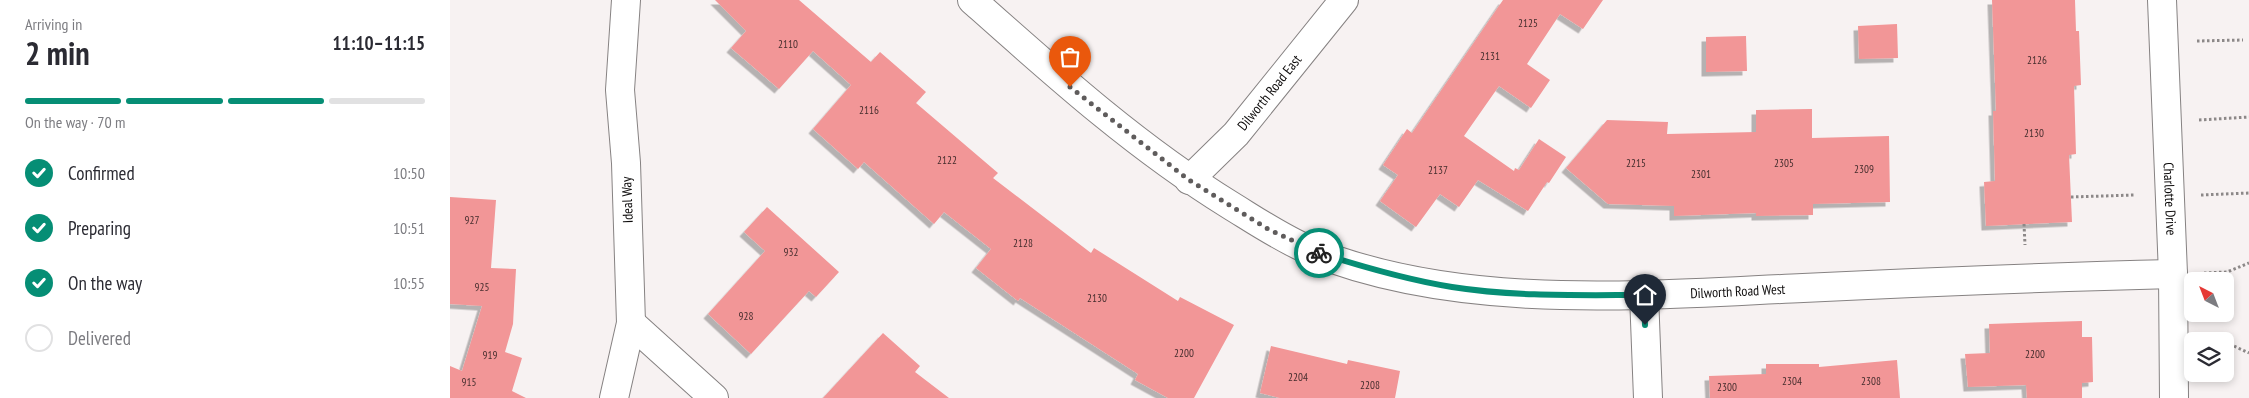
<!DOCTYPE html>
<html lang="en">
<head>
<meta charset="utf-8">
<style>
  body { margin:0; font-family:"PT Sans Narrow",sans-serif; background:#f2f2f3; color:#2b2b33; height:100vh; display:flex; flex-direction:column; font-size:19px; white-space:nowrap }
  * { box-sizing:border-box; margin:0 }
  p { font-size:16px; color:#7c7c81 }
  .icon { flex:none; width:28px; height:28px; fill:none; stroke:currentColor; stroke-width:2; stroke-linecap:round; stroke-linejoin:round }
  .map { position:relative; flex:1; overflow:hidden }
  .sheet { display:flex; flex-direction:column; background:#fff; width:450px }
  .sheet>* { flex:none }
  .needle { width:32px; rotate:318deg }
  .buttons { position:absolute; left:1734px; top:272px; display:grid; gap:10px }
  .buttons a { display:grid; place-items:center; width:50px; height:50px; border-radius:8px; background:#fff; box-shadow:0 2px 8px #0003; font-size:25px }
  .pin { position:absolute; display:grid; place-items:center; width:42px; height:42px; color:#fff; margin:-51px -21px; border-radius:50% 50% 50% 0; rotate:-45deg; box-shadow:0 0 5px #0007 }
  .pin .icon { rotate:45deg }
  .courier { position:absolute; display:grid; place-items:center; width:50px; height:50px; margin:-25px; border:4px solid #068e75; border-radius:50%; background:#fff; color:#222; box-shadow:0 1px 6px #0007 }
  .headline em { font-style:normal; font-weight:600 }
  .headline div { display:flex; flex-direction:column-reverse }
  .headline { display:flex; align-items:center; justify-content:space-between; height:85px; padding:0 25px }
  h1 { font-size:32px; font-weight:600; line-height:38px }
  .bar { display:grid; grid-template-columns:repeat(4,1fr); gap:8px 5px; align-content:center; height:60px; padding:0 25px }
  .bar i { height:6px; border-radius:4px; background:#e1e1e2 }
  .bar .current { background:#068e75 }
  .bar p { grid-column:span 4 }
  ol { padding:0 25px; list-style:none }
  li { display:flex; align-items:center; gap:15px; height:55px }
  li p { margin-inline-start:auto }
  li .icon { padding:5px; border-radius:50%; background:#068e75; color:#fff; stroke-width:4 }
  li:last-child { color:#7c7c81 }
  li i { width:28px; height:28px; border:2px solid #e1e1e2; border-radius:50% }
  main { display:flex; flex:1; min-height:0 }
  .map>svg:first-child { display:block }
  .building { fill:#f29697; filter:url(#shadow) }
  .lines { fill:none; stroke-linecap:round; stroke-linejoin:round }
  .minor-casing { stroke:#868282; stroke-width:30 }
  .path { stroke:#8c8888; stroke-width:3; stroke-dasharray:2.5 2.5; stroke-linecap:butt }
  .minor { stroke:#fff; stroke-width:28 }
  .done { stroke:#5f5c5c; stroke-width:5; stroke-dasharray:0 9 }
  .route { stroke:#068e75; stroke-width:6 }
  .labels { text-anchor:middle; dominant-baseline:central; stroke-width:4; stroke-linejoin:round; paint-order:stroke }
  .number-label { font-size:11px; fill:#462e2e }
  .street-label { font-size:14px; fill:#0d0b0b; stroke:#fff }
</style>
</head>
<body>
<main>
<section class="sheet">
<div class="headline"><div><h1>2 min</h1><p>Arriving in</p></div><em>11:10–11:15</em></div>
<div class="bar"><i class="current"></i><i class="current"></i><i class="current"></i><i></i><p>On the way · 70 m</p></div>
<ol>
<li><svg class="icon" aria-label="check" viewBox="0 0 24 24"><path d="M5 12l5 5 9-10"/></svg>Confirmed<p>10:50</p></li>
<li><svg class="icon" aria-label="check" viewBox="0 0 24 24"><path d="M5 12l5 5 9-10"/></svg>Preparing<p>10:51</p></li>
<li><svg class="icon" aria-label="check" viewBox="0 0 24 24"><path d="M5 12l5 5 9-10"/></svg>On the way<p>10:55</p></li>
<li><i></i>Delivered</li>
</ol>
</section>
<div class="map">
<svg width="1799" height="398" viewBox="0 0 1799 398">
  <defs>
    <filter id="shadow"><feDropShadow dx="-4.5" dy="4.5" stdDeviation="0" flood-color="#0004"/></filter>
  </defs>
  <rect width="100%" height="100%" fill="#f7f2f2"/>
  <!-- building -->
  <path class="building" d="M265 0H349L421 62 430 52 476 92 466 103 548 173 543 178 641 253 644 248 728 301 730 297 784 325 744 398H718L685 380 688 374 570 298 568 301 526 268 541 249 494 212 484 224 414 162 408 169 363 129 401 85 363 51 329 89 281 48 296 31Z
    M1053 0H1153L1133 29 1110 14 1077 64 1100 80 1081 108 1049 86 1014 136 1064 171 1065 168 1069 170 1089 139 1116 157 1099 183 1097 182 1078 211 1028 180 1009 207 990 194 966 227 930 201 948 175 933 165 957 129 962 133Z
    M1542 0H1625L1626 31H1629L1631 85 1624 86 1626 154 1619 155 1622 222 1536 226 1534 182 1545 181 1543 111H1546Z
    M1447 24 1448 58 1409 59 1408 26Z
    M1296 36 1297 71 1256 72V37Z
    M1362 109V138L1439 136 1440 202 1363 204V215L1306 216V213L1224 216V206L1158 204 1116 168 1157 120 1218 122 1217 134 1306 132V110Z
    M0 197 46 200 41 268 66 269 63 324 55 352 72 358 62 391 76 398H0V366L12 371 32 306 0 304Z
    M317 207 389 272 366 297 359 291 301 354 258 314 315 251 294 232Z
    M1632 321V337H1642L1643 382 1632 383V398H1577L1576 385 1518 387 1515 354 1540 353 1539 324Z
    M433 333 470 366 465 372 499 398H373Z
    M821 346 897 364 898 360 950 371 945 398H830L810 393Z
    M1447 360 1450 398H1260L1259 376 1316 374V364H1369V367Z"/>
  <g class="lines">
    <defs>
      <g id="minor">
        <path id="s1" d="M522 0C604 73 686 147 780 205 806 221 831 238 859 250 1009 312 1195 295 1353 288 1476 282 1599 277 1723 274"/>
        <path id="s2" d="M1712 0 1723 274 1724 398"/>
        <path id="s3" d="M739 180 786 134 894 0"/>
        <path d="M1194 295 1198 398"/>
        <path d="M181 323 264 398"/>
        <path d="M164 398 181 323 176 163 170 90 176 0"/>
      </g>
    </defs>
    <!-- minor casing -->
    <use href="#minor" class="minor-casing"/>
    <!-- path -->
    <path class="path" d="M1747 41 1793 40
      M1749 120 1799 117
      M1751 195 1799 193
      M1621 197 1684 195
      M1574 224 1575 245
      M1754 273 1777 272 1799 263
      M1759 341H1772
      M1775 342 1799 353"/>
    <!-- minor -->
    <use href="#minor" class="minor"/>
  </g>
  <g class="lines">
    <!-- done -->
    <path class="done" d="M620 87 739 180 818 229 869 253"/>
    <!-- route -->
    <path class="route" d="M869 253C913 267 957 280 1002 287 1065 297 1131 295 1194 295L1195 325"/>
  </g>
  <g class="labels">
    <!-- number labels -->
    <g class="number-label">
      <text x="1078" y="23">2125</text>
      <text x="338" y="44">2110</text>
      <text x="1040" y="56">2131</text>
      <text x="1587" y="60">2126</text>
      <text x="419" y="110">2116</text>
      <text x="1584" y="133">2130</text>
      <text x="497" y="160">2122</text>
      <text x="1186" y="163">2215</text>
      <text x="1334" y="163">2305</text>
      <text x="1414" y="169">2309</text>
      <text x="988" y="170">2137</text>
      <text x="1251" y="174">2301</text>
      <text x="22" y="220">927</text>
      <text x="573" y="243">2128</text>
      <text x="341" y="252">932</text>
      <text x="32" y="287">925</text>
      <text x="647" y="298">2130</text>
      <text x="296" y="316">928</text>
      <text x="734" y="353">2200</text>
      <text x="1585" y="354">2200</text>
      <text x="40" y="355">919</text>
      <text x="848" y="377">2204</text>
      <text x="1342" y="381">2304</text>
      <text x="1421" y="381">2308</text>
      <text x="19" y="382">915</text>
      <text x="920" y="385">2208</text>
      <text x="1277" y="387">2300</text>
    </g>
    <!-- street labels -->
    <g class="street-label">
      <text stroke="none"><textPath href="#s3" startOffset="119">Dilworth Road East</textPath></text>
      <text stroke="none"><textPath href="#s2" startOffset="199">Charlotte Drive</textPath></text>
      <text transform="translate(177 200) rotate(-92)">Ideal Way</text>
      <text stroke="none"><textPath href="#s1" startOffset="855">Dilworth Road West</textPath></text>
    </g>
  </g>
</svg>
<div class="buttons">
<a><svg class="needle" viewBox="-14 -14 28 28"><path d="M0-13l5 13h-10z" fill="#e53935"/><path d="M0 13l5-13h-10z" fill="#7c7c81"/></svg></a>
<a><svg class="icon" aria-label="layers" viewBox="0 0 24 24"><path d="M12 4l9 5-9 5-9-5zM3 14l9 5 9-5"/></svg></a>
</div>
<div class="pin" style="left:620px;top:87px;background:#ea580c"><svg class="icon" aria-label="bag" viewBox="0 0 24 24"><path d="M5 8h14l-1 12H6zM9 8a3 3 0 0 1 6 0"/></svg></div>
<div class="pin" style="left:1195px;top:325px;background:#1f2937"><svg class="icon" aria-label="home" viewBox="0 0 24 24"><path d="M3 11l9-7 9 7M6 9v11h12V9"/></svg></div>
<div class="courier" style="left:869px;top:253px"><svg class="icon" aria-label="bike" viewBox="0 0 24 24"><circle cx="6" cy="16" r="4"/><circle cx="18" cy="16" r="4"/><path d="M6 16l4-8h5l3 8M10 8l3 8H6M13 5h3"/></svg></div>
</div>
</main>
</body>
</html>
